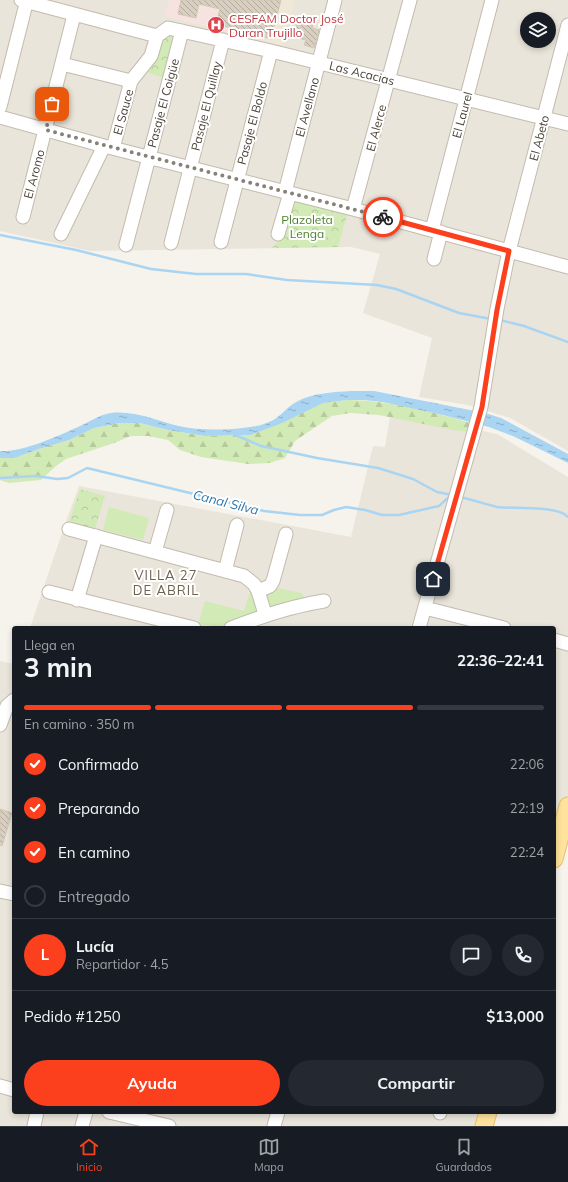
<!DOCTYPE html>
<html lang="es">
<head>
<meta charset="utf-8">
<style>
  body { margin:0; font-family:Mulish,sans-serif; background:#242831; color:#f1f3f6; height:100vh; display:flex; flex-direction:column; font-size:15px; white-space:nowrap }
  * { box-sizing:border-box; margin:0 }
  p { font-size:13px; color:#9ea1a6 }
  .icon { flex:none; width:22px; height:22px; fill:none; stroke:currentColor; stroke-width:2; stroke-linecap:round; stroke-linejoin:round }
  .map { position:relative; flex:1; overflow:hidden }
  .sheet { position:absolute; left:12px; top:626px; width:544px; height:488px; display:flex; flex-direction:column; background:#171b24; border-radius:4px; box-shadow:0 2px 6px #0003 }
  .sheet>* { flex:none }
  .buttons { position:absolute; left:520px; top:12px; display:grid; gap:8px }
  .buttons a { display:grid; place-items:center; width:36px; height:36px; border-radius:50%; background:#171b24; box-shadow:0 2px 6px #0003; font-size:20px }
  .pin { position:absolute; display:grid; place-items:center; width:34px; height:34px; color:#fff; margin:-17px; border-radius:8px; box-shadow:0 2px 6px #0006 }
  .courier { position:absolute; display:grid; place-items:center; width:40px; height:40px; margin:-20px; border:3px solid #fc3f1d; border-radius:50%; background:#fff; color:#222; box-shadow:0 1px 5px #0007 }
  .headline em { font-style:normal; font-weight:700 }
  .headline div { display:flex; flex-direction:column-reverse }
  .headline { display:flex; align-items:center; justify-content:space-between; height:68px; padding:0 12px }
  h1 { font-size:26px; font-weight:700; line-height:30px }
  .bar { display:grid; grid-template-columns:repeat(4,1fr); gap:6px 4px; align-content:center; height:48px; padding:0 12px }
  .bar i { height:5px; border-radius:3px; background:#363941 }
  .bar .active { background:#fc3f1d }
  .bar p { grid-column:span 4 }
  .line { display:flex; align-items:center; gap:10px; padding:0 12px; border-top:1px solid #363941 }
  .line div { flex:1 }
  .round { display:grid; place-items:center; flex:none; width:42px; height:42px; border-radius:21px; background:#242831 }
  ol { padding:0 12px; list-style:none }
  li { display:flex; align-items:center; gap:12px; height:44px }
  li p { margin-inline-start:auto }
  li .icon { padding:4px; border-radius:50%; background:#fc3f1d; color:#fff; stroke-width:4 }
  li:last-child { color:#9ea1a6 }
  li i { width:22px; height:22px; border:2px solid #363941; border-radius:50% }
  .cta { display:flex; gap:8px; margin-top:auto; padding:8px 12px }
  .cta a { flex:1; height:46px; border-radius:24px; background:#fc3f1d; color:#fff; font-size:16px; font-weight:700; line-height:46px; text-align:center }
  .cta a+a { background:#242831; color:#f1f3f6 }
  .dock { display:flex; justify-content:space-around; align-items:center; height:56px; border-top:1px solid #363941; background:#171b24; font-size:11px; color:#9ea1a6 }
  .dock a { display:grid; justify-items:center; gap:2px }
  .dock .active { color:#fc3f1d }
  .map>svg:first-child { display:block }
  .residential { fill:#eae5da; fill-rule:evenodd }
  .education { fill:#efe8d6 }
  .medical { fill:#f6e3e0 }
  .green { fill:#d2eab5 }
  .forest { fill:url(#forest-firs) }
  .park { fill:url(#park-crowns) }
  .water { fill:url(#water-ripples) }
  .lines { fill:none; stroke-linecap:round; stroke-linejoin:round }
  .stream { stroke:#a9d4f2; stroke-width:2.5 }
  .building { fill:url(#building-back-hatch); stroke:#d3c7b4 }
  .minor-casing { stroke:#c2bbae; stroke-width:15 }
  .major-casing { stroke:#e6c16a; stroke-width:19 }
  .minor { stroke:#fff; stroke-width:13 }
  .major { stroke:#ffe39c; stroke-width:17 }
  .done { stroke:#878178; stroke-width:4; stroke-dasharray:0 7.2 }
  .route { stroke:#fc3f1d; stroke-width:5 }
  .labels { text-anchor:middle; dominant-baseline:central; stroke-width:4; stroke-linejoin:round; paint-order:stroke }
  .health-label { font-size:12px; fill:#be3a42; stroke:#fff; text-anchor:start }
  .street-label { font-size:12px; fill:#4b4439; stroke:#fff }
  .park-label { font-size:12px; fill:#4a7f2a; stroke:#fff }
  .water-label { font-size:13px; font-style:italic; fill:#2e7ab2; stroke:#fff }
  .neighbourhood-label { font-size:13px; letter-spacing:1px; fill:#6e6250; stroke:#fff }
</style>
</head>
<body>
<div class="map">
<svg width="568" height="1126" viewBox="0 0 568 1126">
  <defs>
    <pattern id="forest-firs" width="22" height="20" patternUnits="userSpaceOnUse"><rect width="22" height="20" fill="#d2eab5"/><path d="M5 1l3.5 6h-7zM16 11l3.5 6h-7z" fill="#b6ca9c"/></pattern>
    <pattern id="park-crowns" width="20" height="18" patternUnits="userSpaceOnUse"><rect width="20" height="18" fill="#d2eab5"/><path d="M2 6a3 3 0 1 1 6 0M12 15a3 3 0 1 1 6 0" fill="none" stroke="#b6ca9c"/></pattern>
    <pattern id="water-ripples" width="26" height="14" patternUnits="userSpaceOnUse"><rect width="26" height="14" fill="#a9d4f2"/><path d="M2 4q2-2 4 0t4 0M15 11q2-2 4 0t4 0" fill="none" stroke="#8caec5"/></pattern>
    <pattern id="building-back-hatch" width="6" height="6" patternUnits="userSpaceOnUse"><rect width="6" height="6" fill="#d8cfc1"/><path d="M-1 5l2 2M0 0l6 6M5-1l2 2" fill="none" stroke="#b1aa9e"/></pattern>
  </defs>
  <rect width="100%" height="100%" fill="#f6f3ec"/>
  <!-- residential -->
  <path class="residential" d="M0 0H568V451L510 418 468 405 419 397 432 338 363 313 380 254 351 247 90 251 0 231ZM527 19H549V41H527Z
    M391 411 497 434 568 477V835L554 854V628H30L65 524 79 486 351 537 373 446 385 447Z
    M0 661 14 664V1112H483L478 1126H0Z"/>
  <!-- education -->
  <path class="education" d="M240 0H295L283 46 232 33Z"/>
  <!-- medical -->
  <path class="medical" d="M169 0H240L232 33 165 16Z"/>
  <!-- green -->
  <path class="green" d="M109 507 149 518 143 540 103 530Z
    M277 588 302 593 305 599 270 607 264 593Z
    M251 589 259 611 220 627 198 624 205 601 244 611Z"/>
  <!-- forest -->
  <path class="forest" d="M347 400C389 400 433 412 474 424L470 432 453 430 379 415 350 413 332 416 320 424 295 441 285 458 270 463 248 464 201 457 180 450 168 440 148 436H131L114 443 66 459 56 466 41 480 9 483 0 480V458H14L39 449 69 440 94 428 120 423H140L168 430 205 436 250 435 323 403Z"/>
  <!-- park -->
  <path class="park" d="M169 35 173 36 174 39 164 78 146 72C159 60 153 42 169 35Z
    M290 199 347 215 338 247 272 248 281 239Z
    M80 489 105 496 95 529 69 522Z"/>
  <!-- water -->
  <path class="water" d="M351 391H374L485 413 501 418 568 454V463L513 436 489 427 443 415 383 402 363 400H347L323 403 282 423 250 435 205 436 168 430 140 423H120L94 428 69 440 39 449 14 458H0V451C23 452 56 437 78 427 89 422 99 415 111 413 134 410 157 421 179 426 196 430 215 430 233 429 244 428 258 427 269 422 280 418 287 406 298 401 313 393 335 392 351 391Z"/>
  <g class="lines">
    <!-- stream -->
    <path class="stream" d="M0 235 76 250 151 269 196 274H246L287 280 377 285 396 289 459 313 491 319
      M500 320 524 326 568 342
      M233 434 261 446 317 458 378 468 413 479 437 492 452 495
      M0 478 36 476 57 479 68 478 87 468 264 511 300 515H322L334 510 346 507 365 510 382 515H399L439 506 450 496
      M460 497C473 500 485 504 497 507 512 509 558 505 568 517"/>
  </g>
  <!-- building -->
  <path class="building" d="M181 0H281L271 39 216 24 220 9 199 4 196 18 178 14Z
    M298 18 313 23 312 28 319 30 314 48 304 45 306 40 293 37Z
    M0 809 12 813 2 846 0 845Z"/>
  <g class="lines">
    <defs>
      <path id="minor" d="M21 0 157 36
        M157 36 168 28 271 51 568 124
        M62 64 131 81
        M0 107 27 0
        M0 117 104 146 353 209 568 267
        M113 148 131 81 151 56 157 36
        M285 192 335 0
        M353 209 410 0
        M23 217 74 15
        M432 230 492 0
        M61 234 104 146
        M278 234 290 193
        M221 242 271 51
        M171 243 223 40
        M126 245 182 31
        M434 259 441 232
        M69 529 244 576 254 584 258 591 265 614
        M155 552 167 510
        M225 571 237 525
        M258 591 270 586 273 581 286 534
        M49 592 194 628
        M77 600 96 536
        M425 608 504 628
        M231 628C262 616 291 606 324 601
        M419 628 481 407 497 309 509 251 568 25
        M554 640 568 644
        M0 725 7 706 14 700
        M0 891 14 894
        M0 1086 14 1090
        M109 1112 169 1126
        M440 1113V1112
        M34 1126 37 1112
        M82 1126 86 1112
        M274 1126 278 1112"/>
      <path id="major" d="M554 859 568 806
        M484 1126 488 1112"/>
    </defs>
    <!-- minor casing -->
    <use href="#minor" class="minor-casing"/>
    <!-- major casing -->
    <use href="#major" class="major-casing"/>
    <!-- minor -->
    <use href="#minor" class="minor"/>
    <!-- major -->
    <use href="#major" class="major"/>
  </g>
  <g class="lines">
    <!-- done -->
    <path class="done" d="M52 104 46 130 383 217"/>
    <!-- route -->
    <path class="route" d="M383 217 509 251 497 310 482 407 433 579"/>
  </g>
  <!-- icons -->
  <defs>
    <symbol id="hospital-disc" viewBox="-11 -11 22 22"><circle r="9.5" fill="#e0444e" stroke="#fff"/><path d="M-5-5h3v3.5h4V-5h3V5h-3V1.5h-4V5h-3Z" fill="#fff"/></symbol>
  </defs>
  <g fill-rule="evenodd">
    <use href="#hospital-disc" x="206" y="15" width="20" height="20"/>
  </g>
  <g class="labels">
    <!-- health labels -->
    <g class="health-label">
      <text x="229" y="18">CESFAM Doctor José<tspan x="229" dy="14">Duran Trujillo</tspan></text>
    </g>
    <!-- street labels -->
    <g class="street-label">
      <text transform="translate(362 73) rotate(14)">Las Acacias</text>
      <text transform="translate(163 103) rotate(-75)">Pasaje El Coigüe</text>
      <text transform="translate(206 106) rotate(-76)">Pasaje El Quillay</text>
      <text transform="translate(307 107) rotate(-75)">El Avellano</text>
      <text transform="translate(123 112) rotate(-75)">El Sauce</text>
      <text transform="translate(462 115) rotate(-75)">El Laurel</text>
      <text transform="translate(252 123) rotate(-75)">Pasaje El Boldo</text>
      <text transform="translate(376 128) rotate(-75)">El Alerce</text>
      <text transform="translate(539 138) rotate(-75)">El Abeto</text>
      <text transform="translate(34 174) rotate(-75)">El Aromo</text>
    </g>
    <!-- park labels -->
    <g class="park-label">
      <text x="307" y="219">Plazoleta<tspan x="307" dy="14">Lenga</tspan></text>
    </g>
    <!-- water labels -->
    <g class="water-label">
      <text transform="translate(226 502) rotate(14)">Canal Silva</text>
    </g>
    <!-- neighbourhood labels -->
    <g class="neighbourhood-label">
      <text x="166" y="575">VILLA 27<tspan x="166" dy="15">DE ABRIL</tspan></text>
    </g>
  </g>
</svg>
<div class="buttons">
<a><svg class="icon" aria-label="layers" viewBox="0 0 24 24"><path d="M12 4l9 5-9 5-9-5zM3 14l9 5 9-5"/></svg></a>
</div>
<div class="pin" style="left:52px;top:104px;background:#ea580c"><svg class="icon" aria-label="bag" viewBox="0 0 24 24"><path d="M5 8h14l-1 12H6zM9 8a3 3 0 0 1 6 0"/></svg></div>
<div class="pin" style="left:433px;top:579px;background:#1f2937"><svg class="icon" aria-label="home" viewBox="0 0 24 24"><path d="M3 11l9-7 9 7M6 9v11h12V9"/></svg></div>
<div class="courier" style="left:383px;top:217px"><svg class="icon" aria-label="bike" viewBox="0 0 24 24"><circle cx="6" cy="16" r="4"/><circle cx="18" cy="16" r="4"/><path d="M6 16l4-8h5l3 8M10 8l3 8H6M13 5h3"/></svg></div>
<section class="sheet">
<div class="headline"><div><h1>3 min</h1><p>Llega en</p></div><em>22:36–22:41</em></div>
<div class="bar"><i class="active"></i><i class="active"></i><i class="active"></i><i></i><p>En camino · 350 m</p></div>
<ol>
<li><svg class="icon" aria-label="check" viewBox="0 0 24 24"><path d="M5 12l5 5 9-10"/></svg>Confirmado<p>22:06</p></li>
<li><svg class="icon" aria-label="check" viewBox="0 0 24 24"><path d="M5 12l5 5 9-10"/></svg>Preparando<p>22:19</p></li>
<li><svg class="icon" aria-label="check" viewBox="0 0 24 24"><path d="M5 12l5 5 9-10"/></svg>En camino<p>22:24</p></li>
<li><i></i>Entregado</li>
</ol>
<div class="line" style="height:72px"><b class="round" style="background:#fc3f1d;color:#fff">L</b><div><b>Lucía</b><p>Repartidor · 4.5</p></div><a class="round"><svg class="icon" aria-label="chat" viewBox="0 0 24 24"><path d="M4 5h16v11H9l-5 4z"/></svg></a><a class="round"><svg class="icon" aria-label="phone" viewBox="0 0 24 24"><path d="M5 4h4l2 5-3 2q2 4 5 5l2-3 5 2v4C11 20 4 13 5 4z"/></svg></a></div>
<div class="line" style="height:52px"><div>Pedido #1250</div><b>$13,000</b></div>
<div class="cta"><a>Ayuda</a><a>Compartir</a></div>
</section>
</div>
<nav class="dock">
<a class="active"><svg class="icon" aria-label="home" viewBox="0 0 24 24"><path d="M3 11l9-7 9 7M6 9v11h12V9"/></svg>Inicio</a>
<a><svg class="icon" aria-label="map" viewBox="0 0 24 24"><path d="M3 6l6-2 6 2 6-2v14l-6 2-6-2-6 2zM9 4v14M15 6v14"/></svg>Mapa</a>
<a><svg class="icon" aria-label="saved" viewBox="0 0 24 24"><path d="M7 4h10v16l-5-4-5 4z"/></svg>Guardados</a>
</nav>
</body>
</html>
